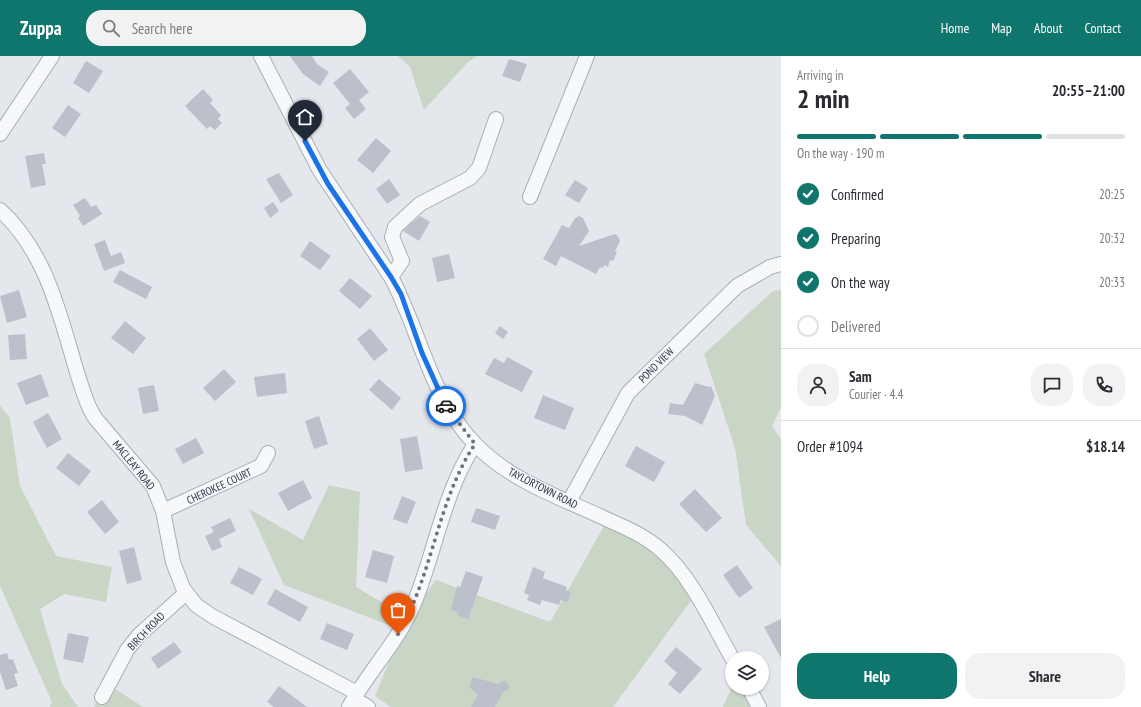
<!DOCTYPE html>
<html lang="en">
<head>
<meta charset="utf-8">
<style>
  body { margin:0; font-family:"PT Sans Narrow",sans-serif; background:#f2f2f3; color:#2b2b33; height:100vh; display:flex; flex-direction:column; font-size:15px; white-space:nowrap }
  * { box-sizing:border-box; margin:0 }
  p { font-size:13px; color:#7c7c81 }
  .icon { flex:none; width:22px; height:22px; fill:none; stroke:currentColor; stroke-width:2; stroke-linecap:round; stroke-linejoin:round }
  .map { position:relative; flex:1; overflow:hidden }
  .side { display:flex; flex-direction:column; background:#fff; width:360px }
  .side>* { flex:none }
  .fabs { position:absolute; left:725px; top:595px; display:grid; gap:8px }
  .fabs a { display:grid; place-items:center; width:44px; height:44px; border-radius:50%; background:#fff; box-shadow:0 1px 3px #0004; font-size:20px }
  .pin { position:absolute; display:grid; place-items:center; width:34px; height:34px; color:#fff; margin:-41px -17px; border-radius:50% 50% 50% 0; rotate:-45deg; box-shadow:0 0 4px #0007 }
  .pin .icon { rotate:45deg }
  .courier { position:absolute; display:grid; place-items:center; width:40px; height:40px; margin:-20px; border:3px solid #1a73e8; border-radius:50%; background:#fff; color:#222; box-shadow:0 1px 5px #0007 }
  .head em { font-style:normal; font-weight:700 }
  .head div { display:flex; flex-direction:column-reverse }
  .head { display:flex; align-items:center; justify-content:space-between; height:68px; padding:0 16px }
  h1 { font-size:26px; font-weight:700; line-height:30px }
  .bar { display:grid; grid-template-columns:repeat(4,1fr); gap:6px 4px; align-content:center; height:48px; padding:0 16px }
  .bar i { height:5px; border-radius:3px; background:#e1e1e2 }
  .bar .on { background:#0f766e }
  .bar p { grid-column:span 4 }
  .line { display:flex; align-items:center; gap:10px; padding:0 16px; border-top:1px solid #e1e1e2 }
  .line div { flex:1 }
  .round { display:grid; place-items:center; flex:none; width:42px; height:42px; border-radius:16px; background:#f2f2f3 }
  ol { padding:0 16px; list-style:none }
  li { display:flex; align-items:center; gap:12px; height:44px }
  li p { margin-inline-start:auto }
  li .icon { padding:4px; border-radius:50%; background:#0f766e; color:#fff; stroke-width:4 }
  li:last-child { color:#7c7c81 }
  li i { width:22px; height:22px; border:2px solid #e1e1e2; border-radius:50% }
  .primary-button { display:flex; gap:8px; margin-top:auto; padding:8px 16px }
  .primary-button a { flex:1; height:46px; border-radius:16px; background:#0f766e; color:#fff; font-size:16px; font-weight:700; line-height:46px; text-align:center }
  .primary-button a+a { background:#f2f2f3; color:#2b2b33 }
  header { display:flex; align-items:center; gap:24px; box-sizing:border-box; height:56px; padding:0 20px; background:#0f766e; color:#fff }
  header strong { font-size:19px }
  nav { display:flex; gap:22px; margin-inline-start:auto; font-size:14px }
  .search { width:280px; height:36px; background:#f2f2f3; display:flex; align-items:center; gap:10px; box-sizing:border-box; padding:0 14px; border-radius:16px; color:#7c7c81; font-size:15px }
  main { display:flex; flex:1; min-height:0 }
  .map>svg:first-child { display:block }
  .green { fill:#c9d6c5 }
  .building { fill:#bbc0ca }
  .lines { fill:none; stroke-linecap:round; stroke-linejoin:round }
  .minor-casing { stroke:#a9aeb7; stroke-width:16 }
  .minor { stroke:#f7f8fa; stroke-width:14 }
  .done { stroke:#6c737f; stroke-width:4; stroke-dasharray:0 7.2 }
  .route { stroke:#1a73e8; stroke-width:5 }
  .labels { text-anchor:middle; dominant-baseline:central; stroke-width:3; stroke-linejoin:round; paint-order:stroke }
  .street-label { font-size:11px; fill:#2b3445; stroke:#f4f6f9 }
</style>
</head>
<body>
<header>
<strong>Zuppa</strong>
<div class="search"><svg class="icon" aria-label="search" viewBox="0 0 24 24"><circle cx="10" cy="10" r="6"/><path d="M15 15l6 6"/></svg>Search here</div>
<nav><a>Home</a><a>Map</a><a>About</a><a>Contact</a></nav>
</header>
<main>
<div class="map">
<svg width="781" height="651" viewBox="0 0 781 651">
  <rect width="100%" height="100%" fill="#e4e7ec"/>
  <!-- green -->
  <path class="green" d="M398 0H477L467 7 424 54 410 11Z
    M781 234V351L772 370 781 383V510L746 469 735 392 704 298 773 235Z
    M0 350 10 362 20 430 56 500 112 511 106 546 64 538 40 553 62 628 78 651H50L52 646 0 530Z
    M329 429 360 436 356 531 408 562 436 524 550 566 604 470 657 493 695 539 613 651H391L375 640 402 574 284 529 249 453 303 484Z
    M106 627 143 651H94Z
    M732 631V632H748L759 651H723Z"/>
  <!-- building -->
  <path class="building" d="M290 0H312L317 8 329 16 320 30 303 18Z
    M509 3 527 8 520 26 502 20Z
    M86 5 103 15 89 37 73 27Z
    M350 13 369 36 359 44 366 53 354 63 345 52 350 48 333 27Z
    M203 33 213 44 210 47 221 59 218 63 222 67 215 74 210 70 207 73 185 50Z
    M68 49 81 58 65 81 52 72Z
    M376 82 391 95 373 117 357 104Z
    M44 97 46 108H42L46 129 31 132 25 100Z
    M279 117 293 139 281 147 266 123Z
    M389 123 400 139 387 148 376 133Z
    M575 124 588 132 579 147 565 139Z
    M85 142 91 151 96 149 102 158 83 170 78 162 80 160 73 149Z
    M273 146 279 155 270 162 264 152Z
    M420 160 430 166 419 185 403 175Z
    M579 160 583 162 589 175 579 190 615 178 618 180 620 185 615 195 617 196 613 205 610 204 608 211 604 209 603 212 600 211 596 218 561 200 556 210 543 203 562 169 569 172 575 162Z
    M105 184 111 200 121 196 125 207 104 215 94 188Z
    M310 185 331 200 320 214 300 200Z
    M449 198 455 222 437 226 432 202Z
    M120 214 152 231 146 243 113 226Z
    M350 222 372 240 360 253 339 235Z
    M19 234 27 261 7 267 0 240Z
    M125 265 146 282 133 298 111 282Z
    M500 270 508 276 503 283 495 277Z
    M370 272 388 294 374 305 357 283Z
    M25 278 27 303 10 304 8 279Z
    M507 301 533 315 522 336 485 318 494 302 504 307Z
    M224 313 236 326 215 345 203 332Z
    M285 317 287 337 257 341 254 321Z
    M41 318 49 340 26 349 17 327Z
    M379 323 401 342 392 354 369 334Z
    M695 327 709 331 711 330 715 340 702 369 685 360 668 358 670 347 683 349Z
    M154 329 159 355 143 358 138 332Z
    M543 339 574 352 565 374 534 362Z
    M48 357 62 383 47 392 33 366Z
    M319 360 328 388 314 393 305 365Z
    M417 380 423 413 405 416 400 383Z
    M196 382 204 397 183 408 175 393Z
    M636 390 665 406 654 426 625 410Z
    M68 397 91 415 79 430 56 412Z
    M303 424 312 442 288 455 278 437Z
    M695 433 722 462 706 476 679 448Z
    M402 440 416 446 407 468 393 463Z
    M102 444 119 466 105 478 87 456Z
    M476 452 500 460 495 474 471 466Z
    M230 462 236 475 219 483 222 491 212 495 205 480 214 476 211 471Z
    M134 491 142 524 127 528 119 495Z
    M373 494 394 500 387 527 365 521Z
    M737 509 753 532 739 542 723 519Z
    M239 511 262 523 253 539 230 527Z
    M533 511 545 516 543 522 567 531 566 534 571 536 567 546 561 544 559 549 542 544 540 549 527 544 529 539 524 537Z
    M466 515 483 521 468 563 457 559 458 556 451 554 457 530 460 531Z
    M275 533 308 551 300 566 267 548Z
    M781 563V602L764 571Z
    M327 567 354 578 347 594 320 583Z
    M68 577 89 581 83 607 63 603Z
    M174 586 182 596 158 613 151 602Z
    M676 591 702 613 680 638 668 628 677 617 664 605Z
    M7 597 9 604 13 603 18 617 14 618 18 630 6 634 0 616V599Z
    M473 621 498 628 505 624 510 632 503 636 495 651H471L478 639 469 631Z
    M279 630 307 651H274L267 646Z"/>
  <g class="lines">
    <defs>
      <path id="minor" d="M261 0 319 113 391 221C421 277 430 342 476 389 511 425 559 441 604 462 624 471 644 479 661 494 692 521 712 567 732 602
        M0 78 52 0
        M530 141 587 0
        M0 154C46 196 59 256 76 313 80 326 84 340 90 353L95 362 153 430 163 455 173 506 183 532 196 549 212 560 357 637
        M391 221 402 205 392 181 395 171 420 148 470 122 479 112 496 63
        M569 446 628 337 737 230 770 211 781 208
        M163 455 261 410 268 397
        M749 632 759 651
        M102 641 127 594 139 579 186 537
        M354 643 368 651
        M349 651C368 616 397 587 413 550 435 498 443 437 475 388"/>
    </defs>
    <!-- minor casing -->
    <use href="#minor" class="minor-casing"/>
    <!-- minor -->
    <use href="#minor" class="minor"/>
  </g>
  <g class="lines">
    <!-- done -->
    <path class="done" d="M398 578C433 519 437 445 475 388L446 350"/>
    <!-- route -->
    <path class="route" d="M305 85 328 128 391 221 401 238 422 297 446 350"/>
  </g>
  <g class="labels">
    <!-- street labels -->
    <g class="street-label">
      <text transform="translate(656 309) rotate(-45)">POND VIEW</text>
      <text transform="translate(134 409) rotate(51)">MACLEAY ROAD</text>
      <text transform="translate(219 430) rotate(-25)">CHEROKEE COURT</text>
      <text transform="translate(543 432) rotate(27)">TAYLORTOWN ROAD</text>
      <text transform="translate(146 575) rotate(-46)">BIRCH ROAD</text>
    </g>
  </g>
</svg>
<div class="fabs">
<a><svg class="icon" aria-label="layers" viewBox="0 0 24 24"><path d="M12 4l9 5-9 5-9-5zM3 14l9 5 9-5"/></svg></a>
</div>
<div class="pin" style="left:398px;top:578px;background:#ea580c"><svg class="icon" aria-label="bag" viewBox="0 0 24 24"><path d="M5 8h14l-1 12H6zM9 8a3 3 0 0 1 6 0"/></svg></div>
<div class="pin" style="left:305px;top:85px;background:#1f2937"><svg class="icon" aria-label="home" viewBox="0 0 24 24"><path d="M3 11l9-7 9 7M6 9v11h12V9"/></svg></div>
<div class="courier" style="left:446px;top:350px"><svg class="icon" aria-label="car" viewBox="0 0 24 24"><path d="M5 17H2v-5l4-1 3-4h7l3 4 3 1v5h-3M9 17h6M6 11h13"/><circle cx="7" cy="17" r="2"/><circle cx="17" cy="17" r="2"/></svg></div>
</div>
<section class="side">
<div class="head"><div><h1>2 min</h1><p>Arriving in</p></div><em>20:55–21:00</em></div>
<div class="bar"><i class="on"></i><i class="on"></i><i class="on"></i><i></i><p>On the way · 190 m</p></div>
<ol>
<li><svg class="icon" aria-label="check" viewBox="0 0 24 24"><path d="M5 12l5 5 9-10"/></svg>Confirmed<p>20:25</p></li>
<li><svg class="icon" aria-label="check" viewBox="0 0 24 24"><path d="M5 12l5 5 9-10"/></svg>Preparing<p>20:32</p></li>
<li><svg class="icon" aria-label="check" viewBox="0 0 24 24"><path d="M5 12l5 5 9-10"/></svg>On the way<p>20:33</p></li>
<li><i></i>Delivered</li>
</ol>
<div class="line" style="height:72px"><a class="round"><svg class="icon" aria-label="person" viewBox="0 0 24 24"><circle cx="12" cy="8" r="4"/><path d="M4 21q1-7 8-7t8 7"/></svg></a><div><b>Sam</b><p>Courier · 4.4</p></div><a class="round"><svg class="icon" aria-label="chat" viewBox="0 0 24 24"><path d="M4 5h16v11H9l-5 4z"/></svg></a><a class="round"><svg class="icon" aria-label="phone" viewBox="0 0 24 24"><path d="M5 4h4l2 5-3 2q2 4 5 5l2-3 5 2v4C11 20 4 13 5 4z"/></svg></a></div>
<div class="line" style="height:52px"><div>Order #1094</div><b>$18.14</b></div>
<div class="primary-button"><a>Help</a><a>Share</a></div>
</section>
</main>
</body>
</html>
